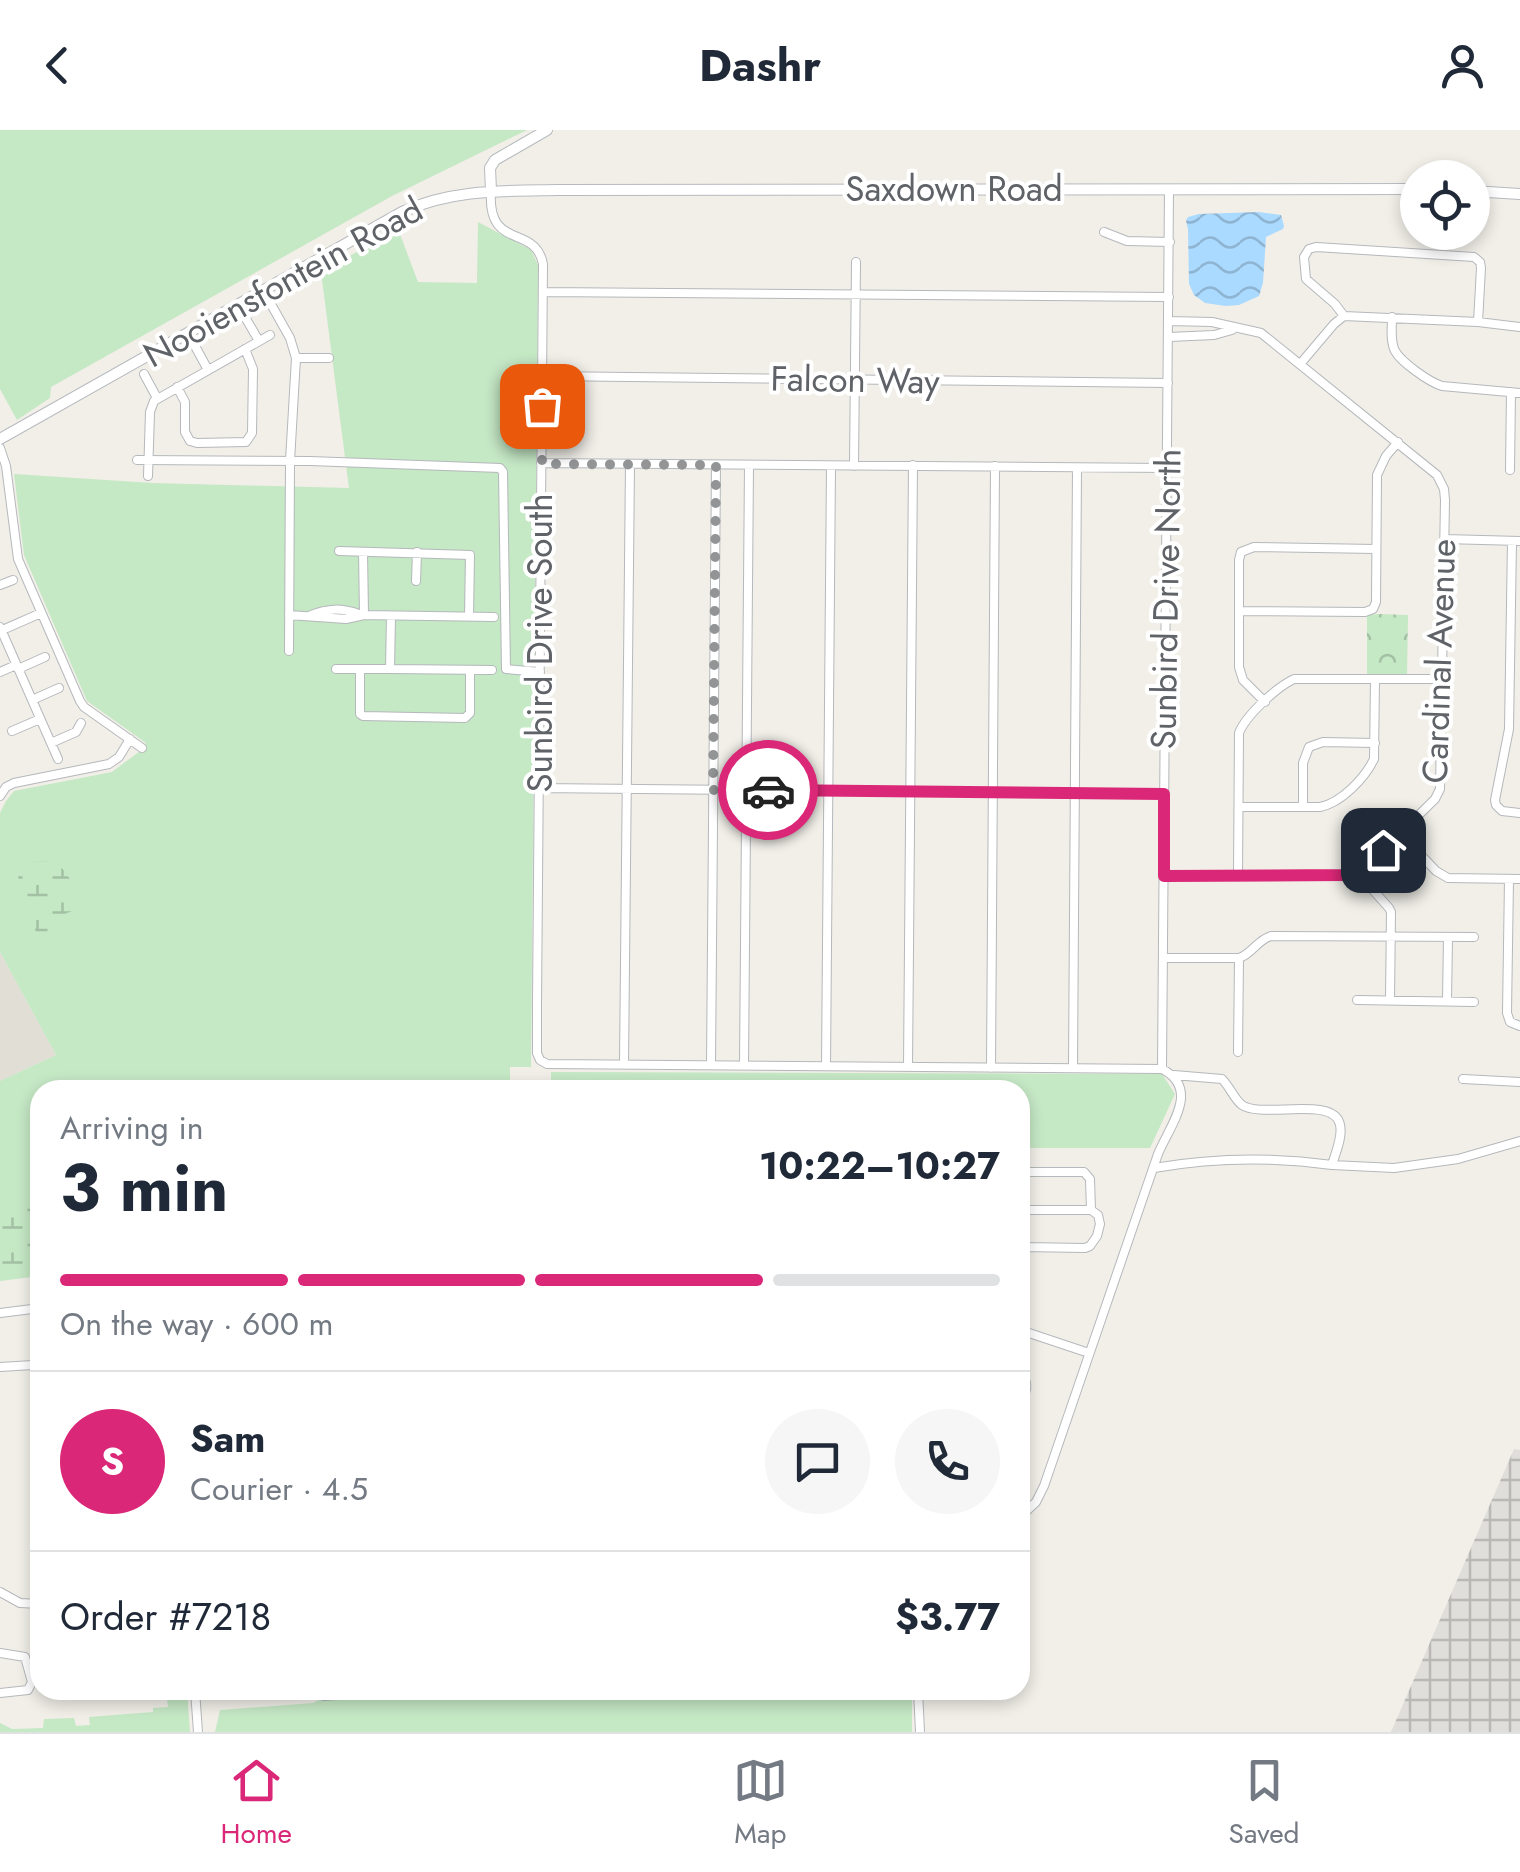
<!DOCTYPE html>
<html lang="en">
<head>
<meta charset="utf-8">
<style>
  body { margin:0; font-family:Jost,sans-serif; background:#f6f6f7; color:#1f2937; height:100vh; display:flex; flex-direction:column; font-size:38px; white-space:nowrap }
  * { box-sizing:border-box; margin:0 }
  p { font-size:32px; color:#747a83 }
  .icon { flex:none; width:55px; height:55px; fill:none; stroke:currentColor; stroke-width:2; stroke-linecap:round; stroke-linejoin:round }
  .map { position:relative; flex:1; overflow:hidden }
  .sheet { position:absolute; left:30px; top:950px; width:1000px; height:620px; display:flex; flex-direction:column; background:#fff; border-radius:30px; box-shadow:0 5px 15px #0003 }
  .sheet>* { flex:none }
  .buttons { position:absolute; left:1400px; top:30px; display:grid; gap:20px }
  .buttons a { display:grid; place-items:center; width:90px; height:90px; border-radius:50%; background:#fff; box-shadow:0 5px 15px #0003; font-size:50px }
  .pin { position:absolute; display:grid; place-items:center; width:85px; height:85px; color:#fff; margin:-42px; border-radius:20px; box-shadow:0 5px 15px #0006 }
  .courier { position:absolute; display:grid; place-items:center; width:100px; height:100px; margin:-50px; border:8px solid #db2777; border-radius:50%; background:#fff; color:#222; box-shadow:0 2px 12px #0007 }
  .head em { font-style:normal; font-weight:700 }
  .head div { display:flex; flex-direction:column-reverse }
  .head { display:flex; align-items:center; justify-content:space-between; height:170px; padding:0 30px }
  h1 { font-size:65px; font-weight:700; line-height:75px }
  .bar { display:grid; grid-template-columns:repeat(4,1fr); gap:15px 10px; align-content:center; height:120px; padding:0 30px }
  .bar i { height:12px; border-radius:8px; background:#e0e1e3 }
  .bar .selected { background:#db2777 }
  .bar p { grid-column:span 4 }
  .line { display:flex; align-items:center; gap:25px; padding:0 30px; border-top:2px solid #e0e1e3 }
  .line div { flex:1 }
  .round { display:grid; place-items:center; flex:none; width:105px; height:105px; border-radius:52px; background:#f6f6f7 }
  header { display:flex; justify-content:space-between; align-items:center; height:130px; padding:0 30px; background:#fff; font-size:45px; font-weight:700 }
  .tabs { display:flex; justify-content:space-around; align-items:center; height:140px; border-top:2px solid #e0e1e3; background:#fff; font-size:28px; color:#747a83 }
  .tabs a { display:grid; justify-items:center; gap:5px }
  .tabs .selected { color:#db2777 }
  .map>svg:first-child { display:block }
  .industrial { fill:url(#industrial-grid) }
  .education { fill:#e1ded6 }
  .grass { fill:#c5e8c5 }
  .wetland { fill:url(#wetland-marsh) }
  .park { fill:url(#park-crowns) }
  .water { fill:url(#water-waves) }
  .lines { fill:none; stroke-linecap:round; stroke-linejoin:round }
  .street-casing { stroke:#b5b8bc; stroke-width:10 }
  .secondary-casing { stroke:#b6babf; stroke-width:12 }
  .street { stroke:#fff; stroke-width:8 }
  .secondary { stroke:#fff; stroke-width:10 }
  .done { stroke:#929495; stroke-width:10; stroke-dasharray:0 18 }
  .route { stroke:#db2777; stroke-width:12 }
  .labels { text-anchor:middle; dominant-baseline:central; stroke-width:8; stroke-linejoin:round; paint-order:stroke }
  .street-label { font-size:35px; fill:#5f6368; stroke:#fff }
</style>
</head>
<body>
<header><svg class="icon" aria-label="back" viewBox="0 0 24 24"><path d="M15 5l-7 7 7 7"/></svg>Dashr<svg class="icon" aria-label="person" viewBox="0 0 24 24"><circle cx="12" cy="8" r="4"/><path d="M4 21q1-7 8-7t8 7"/></svg></header>
<div class="map">
<svg width="1520" height="1602" viewBox="0 0 1520 1602">
  <defs>
    <pattern id="industrial-grid" width="8" height="8" patternUnits="userSpaceOnUse" patternTransform="scale(2.5)"><rect width="8" height="8" fill="#e0deda"/><path d="M0 4h8M4 0v8" fill="none" stroke="#b9b8b5"/></pattern>
    <pattern id="wetland-marsh" width="20" height="14" patternUnits="userSpaceOnUse" patternTransform="scale(2.5)"><rect width="20" height="14" fill="#c5e8c5"/><path d="M1 5h8M5 5V1M11 12h8M15 12V8" fill="none" stroke="#a3c0a4"/></pattern>
    <pattern id="park-crowns" width="20" height="18" patternUnits="userSpaceOnUse" patternTransform="scale(2.5)"><rect width="20" height="18" fill="#c5e8c5"/><path d="M2 6a3 3 0 1 1 6 0M12 15a3 3 0 1 1 6 0" fill="none" stroke="#a3c0a4"/></pattern>
    <pattern id="water-waves" width="16" height="10" patternUnits="userSpaceOnUse" patternTransform="scale(2.5)"><rect width="16" height="10" fill="#aadaff"/><path d="M0 5q4-4 8 0t8 0" fill="none" stroke="#8eb4d2"/></pattern>
  </defs>
  <rect width="100%" height="100%" fill="#f1efe8"/>
  <!-- industrial -->
  <path class="industrial" d="M1514 1319 1520 1320V1602H1391Z"/>
  <!-- education -->
  <path class="education" d="M0 822 56 925 0 951Z"/>
  <!-- grass -->
  <path class="grass" d="M0 0H527L392 66 51 257 50 268 17 290 0 259Z
    M478 92 531 120 538 135 531 937H510V960H40V1146L0 1151V951L56 925 0 822V683L6 671 14 661 112 642 140 621 146 613 87 571 24 425 14 344 152 353 349 358 321 142 398 99 418 152 477 153Z
    M551 942 1162 944 1175 964 1150 1018H1020V960H551Z
    M166 1560H187L190 1602H0V1593L12 1599 43 1598 44 1589 74 1588 76 1596 90 1595 89 1587 153 1582V1578L168 1577Z
    M485 1560H912V1602H215L220 1580 313 1573 319 1570Z"/>
  <!-- wetland -->
  <path class="wetland" d="M52 731C72 743 74 757 77 779L62 785 55 799 47 807 36 802 21 763 17 740 27 732Z
    M40 1063V1140L30 1142 2 1138 0 1135V1081Z"/>
  <!-- park -->
  <path class="park" d="M1379 484 1408 485 1407 545 1367 544V485Z"/>
  <!-- water -->
  <path class="water" d="M1258 82 1281 85 1284 96 1283 99 1266 107 1263 153 1259 166 1239 175 1226 176 1205 173 1194 165 1189 154 1188 99 1186 91 1188 87 1199 84Z"/>
  <g class="lines">
    <defs>
      <path id="street" d="M491 61C487 122 535 93 543 134L537 874V923L540 930 547 934 1162 939C1201 959 1170 995 1158 1024L1044 1356 1036 1372 1020 1387
        M1104 102 1127 111 1170 112
        M263 160 290 208 296 228 290 331 289 521
        M544 162 1169 167
        M1344 186 1335 174 1306 149 1304 127 1309 119 1316 117 1474 127 1480 132 1481 138 1478 192
        M245 187 259 211
        M1392 187C1392 197 1390 211 1395 221 1401 232 1429 252 1442 256L1520 263
        M1169 207 1214 205 1232 200
        M195 216 208 240
        M296 228H329
        M1301 233 1334 194 1344 186 1478 192 1520 197
        M144 244 157 268
        M542 246 1168 253
        M177 257 185 272V302L190 311 197 313 246 312 252 303 253 239 245 219
        M0 318 6 336 18 429 80 571 84 577 142 618
        M137 330 310 331 500 338 503 342 506 539 540 542
        M541 333 1167 338
        M854 336 856 132
        M1510 340 1511 262
        M148 346 150 282 154 271 270 205
        M1444 409 1520 411
        M1512 411 1509 599 1495 670 1496 675 1502 681 1520 683
        M339 421 470 425 469 486
        M363 422 364 485 494 487
        M416 451 417 422
        M0 455 13 450
        M1239 481 1365 482 1373 479 1376 472 1377 345 1386 326 1398 312
        M289 485 346 489 364 485
        M311 485C328 478 342 478 359 484
        M391 486 390 539H360V584L363 586 465 588 470 583V540
        M0 497 58 629
        M0 501 41 483
        M18 539 45 527
        M336 539H360
        M390 539 492 540
        M0 542 16 535
        M32 570 59 558
        M1265 572 1243 550 1239 537V430L1241 422 1254 417 1376 419
        M12 601 40 589
        M51 613 76 602 81 593
        M539 658 1164 664
        M0 666 6 657 14 653 109 634 119 627 130 609
        M1239 677H1320C1341 673 1365 648 1374 629L1375 549
        M1303 677V633L1309 617 1323 612 1375 613
        M1400 703 1436 741 1448 748 1520 749
        M1359 741 1365 751 1389 778 1391 782 1390 870
        M1238 744 1239 603C1246 585 1277 557 1294 549H1443
        M1164 746 1345 745 1366 737 1435 669 1440 659 1445 370 1444 359 1437 345 1261 203 1212 192 1169 191
        M1509 749 1507 883 1510 892 1520 896
        M1163 828H1239C1252 824 1257 810 1271 806L1474 807
        M1357 870 1474 872
        M1447 871 1448 807
        M1238 922 1239 828
        M624 934 630 334
        M711 935 716 335
        M744 935 749 335
        M826 936 831 336
        M908 937 913 335
        M991 938 995 336
        M1073 938 1077 338
        M1162 939 1169 59
        M1463 949 1520 952
        M1332 1035 1394 1038 1458 1029 1520 1011
        M1154 1038C1212 1028 1274 1027 1332 1035 1335 1024 1343 1007 1340 995 1335 965 1262 989 1242 975 1234 969 1230 957 1222 949L1174 945
        M1020 1042H1084L1090 1049 1091 1080 1098 1085 1100 1094 1097 1106 1090 1116 1085 1118 1023 1117
        M1023 1080H1091
        M1020 1136 1023 1117V1042
        M0 1183 40 1178
        M1020 1200 1089 1223
        M0 1237 33 1235 40 1249
        M1020 1244C1032 1253 1024 1265 1020 1277
        M0 1462 20 1473 40 1474
        M0 1523 25 1527 32 1552 28 1560 0 1563
        M195 1560 198 1602
        M317 1560 319 1564 324 1566 410 1560
        M918 1560 920 1602"/>
      <path id="secondary" d="M491 61 490 38 495 30 547 0
        M1472 61 1520 64
        M0 309 402 82C452 59 504 61 558 60L1418 59"/>
    </defs>
    <!-- street casing -->
    <use href="#street" class="street-casing"/>
    <!-- secondary casing -->
    <use href="#secondary" class="secondary-casing"/>
    <!-- street -->
    <use href="#street" class="street"/>
    <!-- secondary -->
    <use href="#secondary" class="secondary"/>
  </g>
  <g class="lines">
    <!-- done -->
    <path class="done" d="M542 276V334L716 335 713 660H768"/>
    <!-- route -->
    <path class="route" d="M768 660 1164 664V746L1345 745 1366 737 1383 720"/>
  </g>
  <g class="labels">
    <!-- street labels -->
    <g class="street-label">
      <text x="954" y="59">Saxdown Road</text>
      <text transform="translate(283 152) rotate(-29)">Nooiensfontein Road</text>
      <text transform="translate(855 250) rotate(1)">Falcon Way</text>
      <text transform="translate(1166 469) rotate(-89)">Sunbird Drive North</text>
      <text transform="translate(540 513) rotate(-90)">Sunbird Drive South</text>
      <text transform="translate(1439 531) rotate(-88)">Cardinal Avenue</text>
    </g>
  </g>
</svg>
<div class="buttons">
<a><svg class="icon" aria-label="locate" viewBox="0 0 24 24"><circle cx="12" cy="12" r="6"/><path d="M12 2v4M12 18v4M2 12h4M18 12h4"/></svg></a>
</div>
<div class="pin" style="left:542px;top:276px;background:#ea580c"><svg class="icon" aria-label="bag" viewBox="0 0 24 24"><path d="M5 8h14l-1 12H6zM9 8a3 3 0 0 1 6 0"/></svg></div>
<div class="pin" style="left:1383px;top:720px;background:#1f2937"><svg class="icon" aria-label="home" viewBox="0 0 24 24"><path d="M3 11l9-7 9 7M6 9v11h12V9"/></svg></div>
<div class="courier" style="left:768px;top:660px"><svg class="icon" aria-label="car" viewBox="0 0 24 24"><path d="M5 17H2v-5l4-1 3-4h7l3 4 3 1v5h-3M9 17h6M6 11h13"/><circle cx="7" cy="17" r="2"/><circle cx="17" cy="17" r="2"/></svg></div>
<section class="sheet">
<div class="head"><div><h1>3 min</h1><p>Arriving in</p></div><em>10:22–10:27</em></div>
<div class="bar"><i class="selected"></i><i class="selected"></i><i class="selected"></i><i></i><p>On the way · 600 m</p></div>
<div class="line" style="height:180px"><b class="round" style="background:#db2777;color:#fff">S</b><div><b>Sam</b><p>Courier · 4.5</p></div><a class="round"><svg class="icon" aria-label="chat" viewBox="0 0 24 24"><path d="M4 5h16v11H9l-5 4z"/></svg></a><a class="round"><svg class="icon" aria-label="phone" viewBox="0 0 24 24"><path d="M5 4h4l2 5-3 2q2 4 5 5l2-3 5 2v4C11 20 4 13 5 4z"/></svg></a></div>
<div class="line" style="height:130px"><div>Order #7218</div><b>$3.77</b></div>
</section>
</div>
<nav class="tabs">
<a class="selected"><svg class="icon" aria-label="home" viewBox="0 0 24 24"><path d="M3 11l9-7 9 7M6 9v11h12V9"/></svg>Home</a>
<a><svg class="icon" aria-label="map" viewBox="0 0 24 24"><path d="M3 6l6-2 6 2 6-2v14l-6 2-6-2-6 2zM9 4v14M15 6v14"/></svg>Map</a>
<a><svg class="icon" aria-label="saved" viewBox="0 0 24 24"><path d="M7 4h10v16l-5-4-5 4z"/></svg>Saved</a>
</nav>
</body>
</html>
